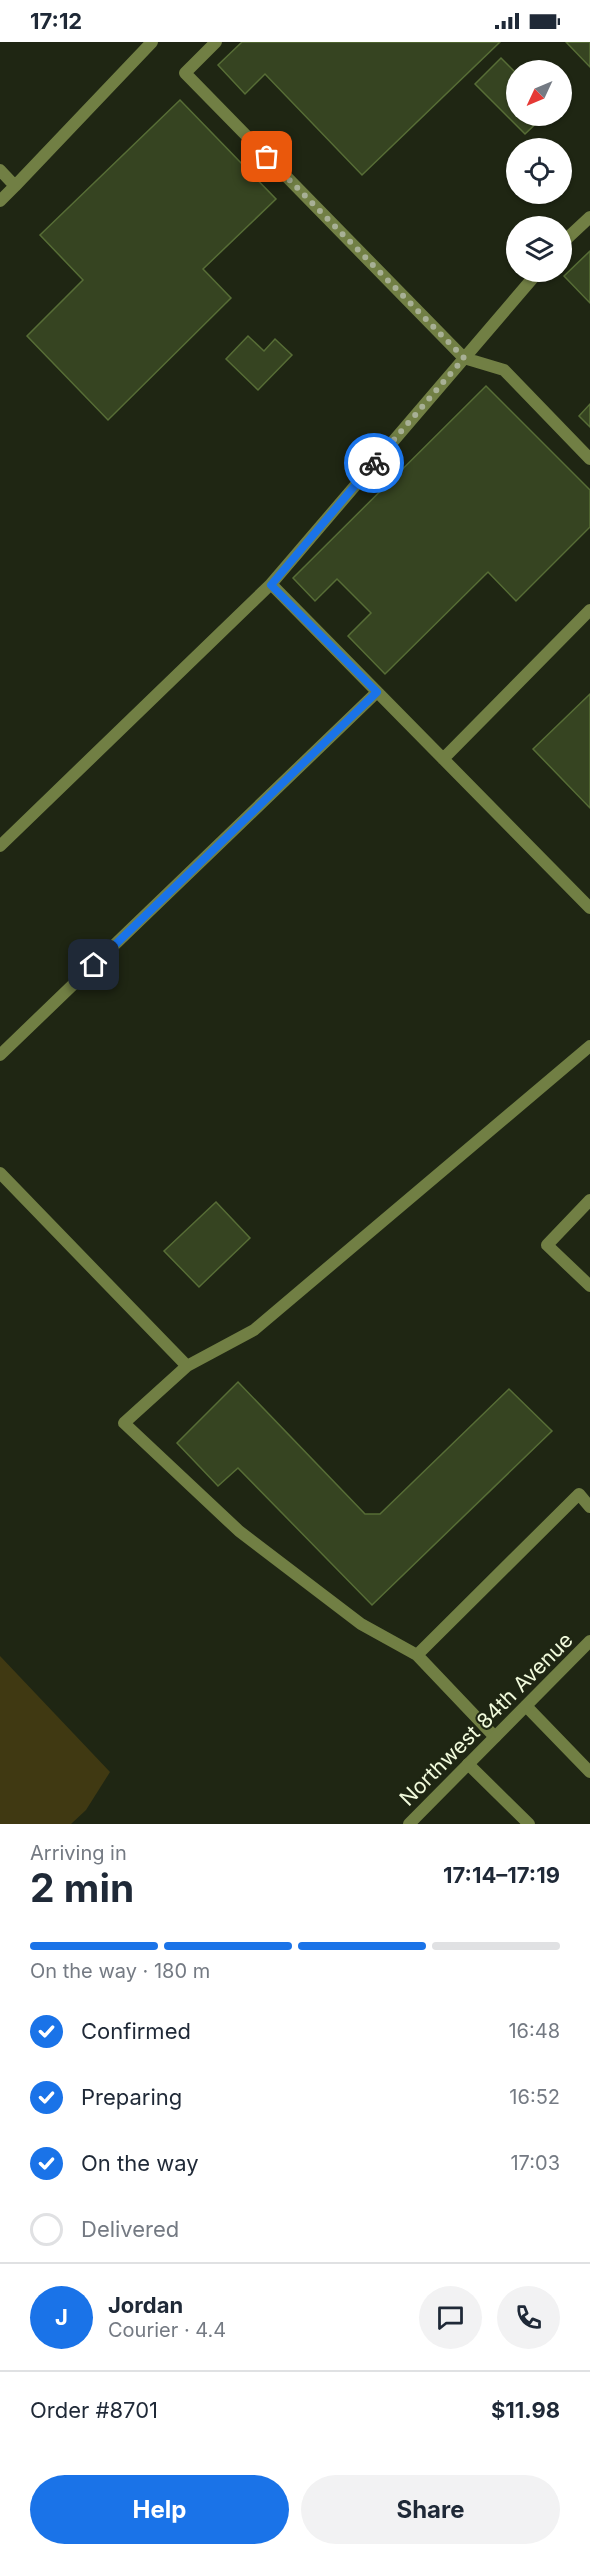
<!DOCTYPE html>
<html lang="en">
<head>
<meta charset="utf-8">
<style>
  body { margin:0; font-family:Inter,sans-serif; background:#f2f2f3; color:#1f2937; height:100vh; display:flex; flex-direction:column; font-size:22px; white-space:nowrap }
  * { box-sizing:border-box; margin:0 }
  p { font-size:20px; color:#747a83 }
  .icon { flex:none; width:33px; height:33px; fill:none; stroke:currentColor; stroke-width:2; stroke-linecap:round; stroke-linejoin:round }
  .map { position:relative; height:1782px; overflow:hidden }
  .details { display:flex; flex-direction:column; background:#fff; flex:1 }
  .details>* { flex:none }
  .needle { width:39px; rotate:226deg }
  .tools { position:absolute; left:506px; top:18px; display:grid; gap:12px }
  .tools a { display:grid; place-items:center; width:66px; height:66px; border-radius:50%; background:#fff; box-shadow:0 2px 4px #0004; font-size:30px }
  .pin { position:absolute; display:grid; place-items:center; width:51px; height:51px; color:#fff; margin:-26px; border-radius:12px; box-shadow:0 3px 9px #0006 }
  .courier { position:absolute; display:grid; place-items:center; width:60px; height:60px; margin:-30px; border:4px solid #1a73e8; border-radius:50%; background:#fff; color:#222; box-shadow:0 2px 8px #0007 }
  .headline em { font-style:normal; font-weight:700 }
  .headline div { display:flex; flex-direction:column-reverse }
  .headline { display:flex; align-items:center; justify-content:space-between; height:102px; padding:0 30px }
  h1 { font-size:39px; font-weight:700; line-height:45px }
  .bar { display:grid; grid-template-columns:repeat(4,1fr); gap:9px 6px; align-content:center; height:72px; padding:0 30px }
  .bar i { height:8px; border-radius:4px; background:#e0e1e3 }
  .bar .active { background:#1a73e8 }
  .bar p { grid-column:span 4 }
  .line { display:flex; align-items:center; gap:15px; padding:0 30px; border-top:2px solid #e0e1e3 }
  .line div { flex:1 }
  .round { display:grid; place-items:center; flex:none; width:63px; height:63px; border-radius:32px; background:#f2f2f3 }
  ol { padding:0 30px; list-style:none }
  li { display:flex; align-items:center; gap:18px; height:66px }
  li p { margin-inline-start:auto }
  li .icon { padding:6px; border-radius:50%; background:#1a73e8; color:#fff; stroke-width:4 }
  li:last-child { color:#747a83 }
  li i { width:33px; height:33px; border:3px solid #e0e1e3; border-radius:50% }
  .cta { display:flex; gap:12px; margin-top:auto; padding:12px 30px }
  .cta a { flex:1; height:69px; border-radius:36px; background:#1a73e8; color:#fff; font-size:24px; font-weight:700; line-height:69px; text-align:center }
  .cta a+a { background:#f2f2f3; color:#1f2937 }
  .status { display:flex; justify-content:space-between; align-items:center; height:42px; padding:0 30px; background:#fff; direction:ltr }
  .status svg { height:16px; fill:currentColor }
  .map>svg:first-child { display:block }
  .water { fill:#403912 }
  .building { fill:#364421; stroke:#576d36; stroke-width:1.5 }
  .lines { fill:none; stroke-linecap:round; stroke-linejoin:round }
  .service { stroke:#717f44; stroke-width:12 }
  .tertiary { stroke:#717f44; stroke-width:12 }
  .done { stroke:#a8b096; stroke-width:6; stroke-dasharray:0 10.8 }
  .route { stroke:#1a73e8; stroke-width:8 }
  .labels { text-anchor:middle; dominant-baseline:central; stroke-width:4.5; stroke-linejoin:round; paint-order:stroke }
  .street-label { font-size:21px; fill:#f1fadc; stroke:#1f2613 }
</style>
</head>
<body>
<div class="status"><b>17:12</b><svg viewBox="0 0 49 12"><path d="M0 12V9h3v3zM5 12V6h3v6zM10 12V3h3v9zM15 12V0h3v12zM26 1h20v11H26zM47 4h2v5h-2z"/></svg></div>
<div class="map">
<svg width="590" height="1782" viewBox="0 0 590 1782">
  <rect width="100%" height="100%" fill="#1f2613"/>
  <!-- water -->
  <path class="water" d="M0 1614 110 1730 86 1768 71 1782H0Z"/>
  <!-- building -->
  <path class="building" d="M242 0H500L362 133 265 32 245 52 218 23Z
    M566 0H590V25Z
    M501 16 516 31V74H544L525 92 475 42Z
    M180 58 276 157 203 227 231 256 108 378 27 294 83 238 40 193Z
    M590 209V261L564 234Z
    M248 294 264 309 275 297 292 313 258 348 226 317Z
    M486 344 590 448V485L516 559 488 530 385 632 348 594 371 571 337 537 315 559 293 536Z
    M590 362V385L579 374Z
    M590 652V766L533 707Z
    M216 1160 250 1196 199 1245 164 1209Z
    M238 1340 365 1472H380L509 1347 552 1389 372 1563 238 1426 218 1444 177 1401Z"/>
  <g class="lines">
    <!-- service -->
    <path class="service" d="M216 0 185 31 464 316 504 328 590 417
      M0 128 15 144 0 159
      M15 144 152 0
      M561 202 590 175
      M538 230 271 542 590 866
      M443 717 590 568
      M0 804 271 542
      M0 1013 377 650
      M0 1131 187 1324
      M590 1158 547 1203 590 1244
      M417 1613 579 1452 590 1465
      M526 1664 590 1730
      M495 1695 417 1613 361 1582 239 1489 124 1381 187 1324 254 1288 590 1004
      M468 1722 529 1782"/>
    <!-- tertiary -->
    <path class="tertiary" d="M409 1782 590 1599"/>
  </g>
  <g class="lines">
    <!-- done -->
    <path class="done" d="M267 115 464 316 374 421"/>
    <!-- route -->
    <path class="route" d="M94 923 377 650 271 543 374 421"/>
  </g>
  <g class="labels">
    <!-- street labels -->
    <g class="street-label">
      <text transform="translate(486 1677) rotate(-45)">Northwest 84th Avenue</text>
    </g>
  </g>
</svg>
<div class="tools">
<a><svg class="needle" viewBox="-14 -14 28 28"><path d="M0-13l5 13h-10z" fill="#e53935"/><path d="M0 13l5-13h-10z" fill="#747a83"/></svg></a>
<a><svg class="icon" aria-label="locate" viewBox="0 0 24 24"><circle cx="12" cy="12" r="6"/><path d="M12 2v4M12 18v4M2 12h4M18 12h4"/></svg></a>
<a><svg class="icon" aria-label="layers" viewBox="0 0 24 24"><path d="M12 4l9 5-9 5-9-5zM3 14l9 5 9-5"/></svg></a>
</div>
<div class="pin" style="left:267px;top:115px;background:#ea580c"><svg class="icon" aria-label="bag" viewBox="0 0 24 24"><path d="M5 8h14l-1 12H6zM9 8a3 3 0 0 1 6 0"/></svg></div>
<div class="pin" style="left:94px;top:923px;background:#1f2937"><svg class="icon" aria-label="home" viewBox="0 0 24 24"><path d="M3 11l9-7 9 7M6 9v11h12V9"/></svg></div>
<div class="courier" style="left:374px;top:421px"><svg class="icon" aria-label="bike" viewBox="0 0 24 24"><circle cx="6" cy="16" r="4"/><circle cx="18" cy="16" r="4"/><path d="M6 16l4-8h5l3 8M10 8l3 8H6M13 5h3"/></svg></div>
</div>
<section class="details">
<div class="headline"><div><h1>2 min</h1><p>Arriving in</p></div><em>17:14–17:19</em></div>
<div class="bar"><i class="active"></i><i class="active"></i><i class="active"></i><i></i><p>On the way · 180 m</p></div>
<ol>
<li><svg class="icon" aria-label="check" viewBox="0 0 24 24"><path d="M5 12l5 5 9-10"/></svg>Confirmed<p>16:48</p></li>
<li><svg class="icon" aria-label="check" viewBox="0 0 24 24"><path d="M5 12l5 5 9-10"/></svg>Preparing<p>16:52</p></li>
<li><svg class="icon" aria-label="check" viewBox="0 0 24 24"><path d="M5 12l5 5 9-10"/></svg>On the way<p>17:03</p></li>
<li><i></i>Delivered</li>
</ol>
<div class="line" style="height:108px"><b class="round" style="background:#1a73e8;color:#fff">J</b><div><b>Jordan</b><p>Courier · 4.4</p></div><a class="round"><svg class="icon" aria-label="chat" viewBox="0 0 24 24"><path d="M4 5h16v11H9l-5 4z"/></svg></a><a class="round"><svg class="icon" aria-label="phone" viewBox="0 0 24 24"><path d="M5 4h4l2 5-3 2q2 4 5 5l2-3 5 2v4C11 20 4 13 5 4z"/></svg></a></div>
<div class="line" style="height:78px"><div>Order #8701</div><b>$11.98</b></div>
<div class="cta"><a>Help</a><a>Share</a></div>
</section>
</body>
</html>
